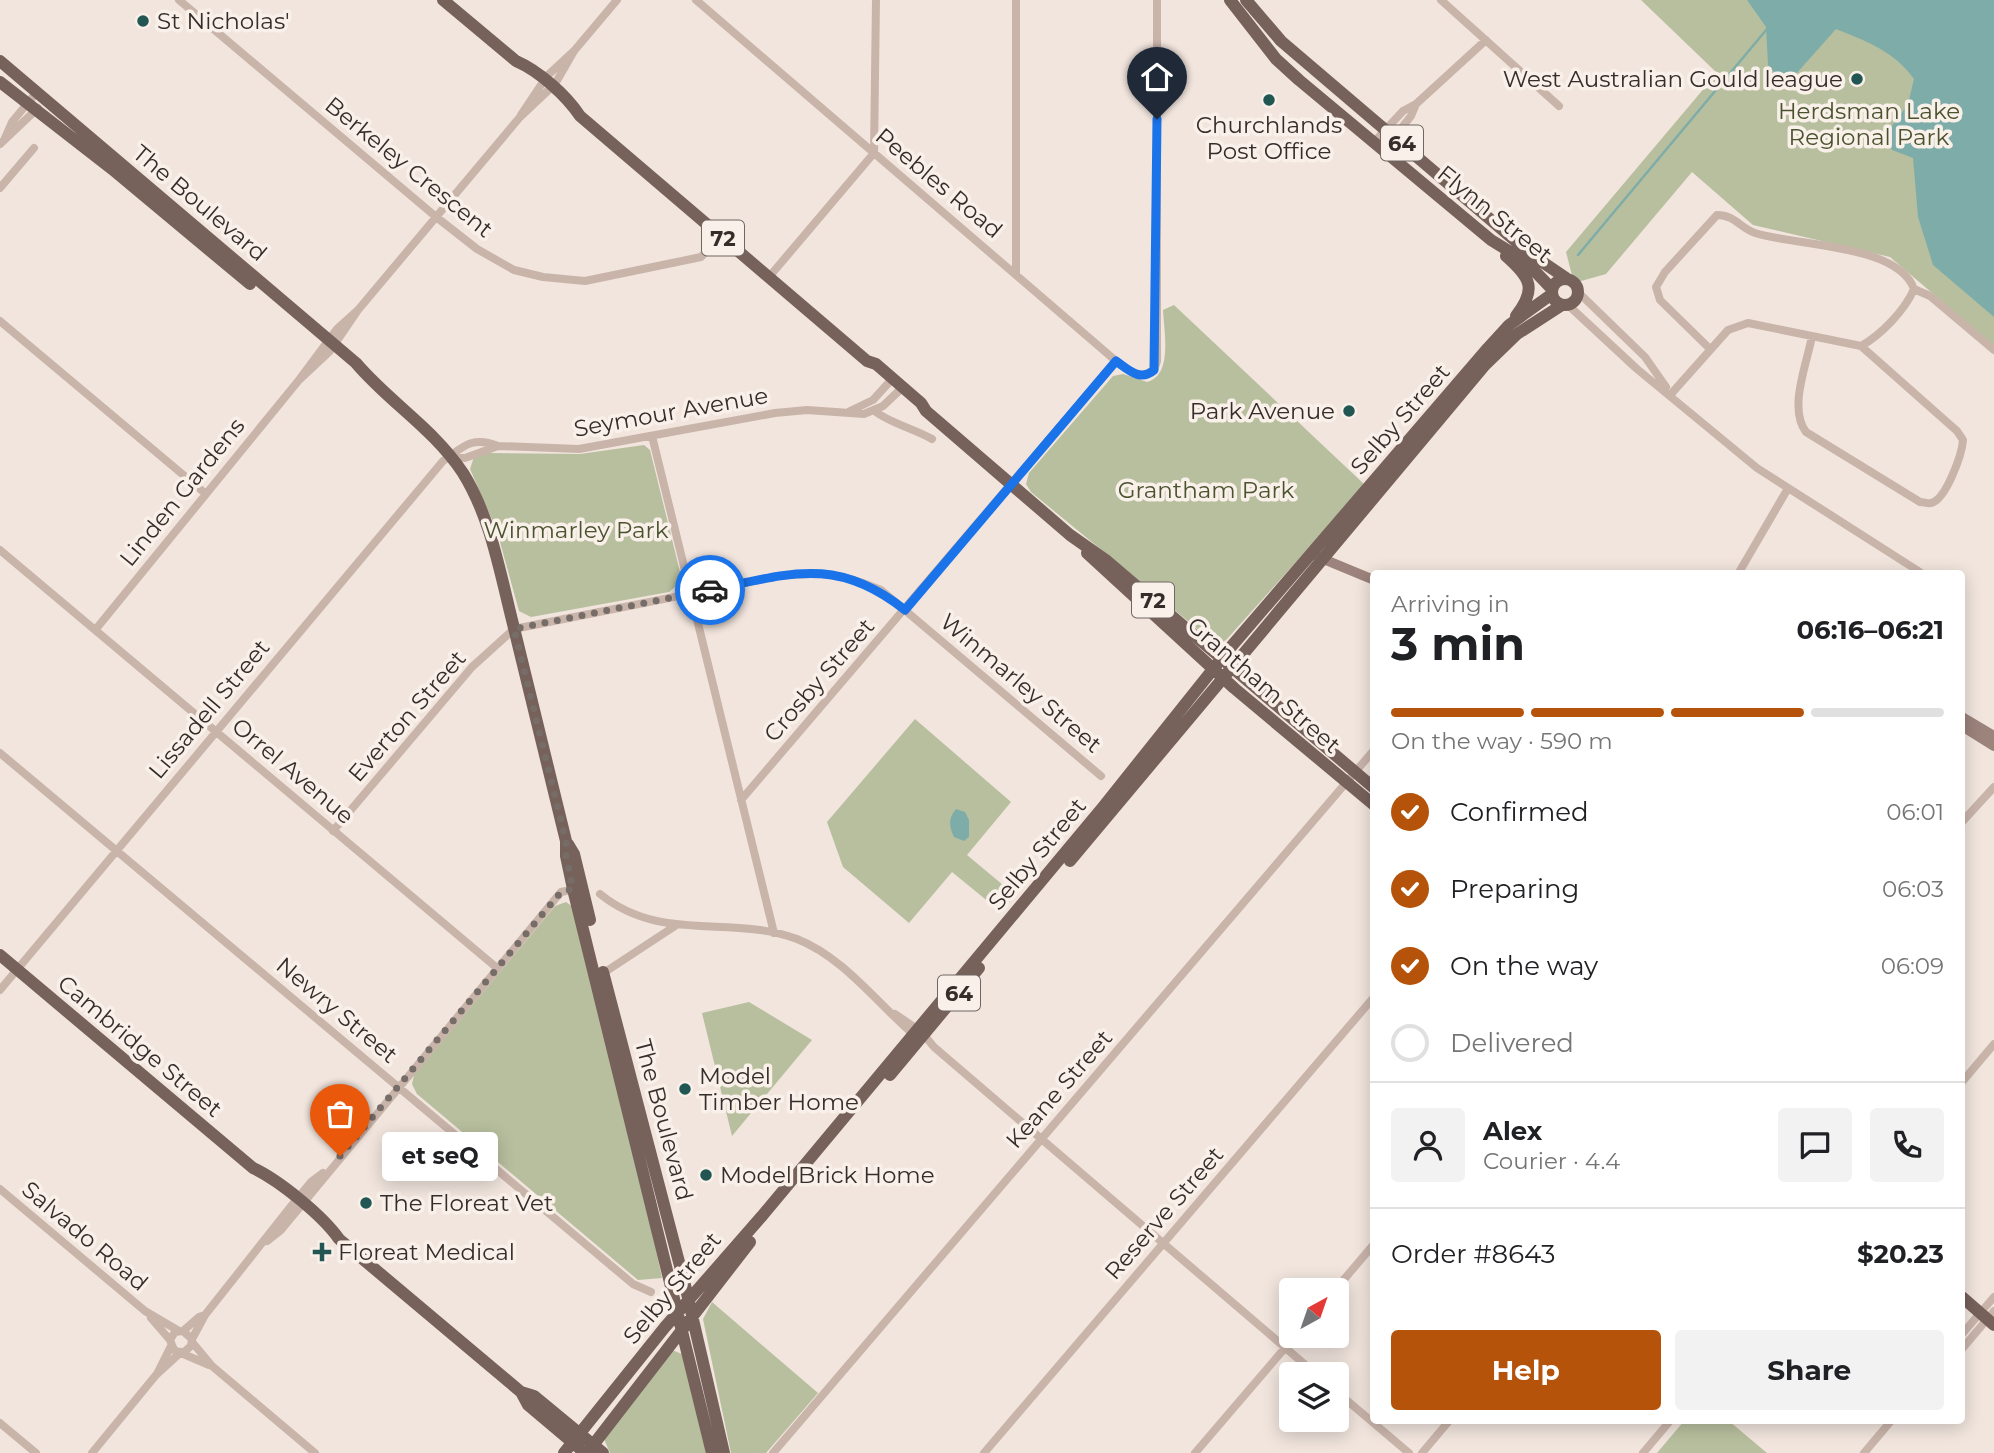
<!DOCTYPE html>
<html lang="en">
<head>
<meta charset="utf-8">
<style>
  body { margin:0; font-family:Montserrat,sans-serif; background:#f2f2f2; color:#202124; height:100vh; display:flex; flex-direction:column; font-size:26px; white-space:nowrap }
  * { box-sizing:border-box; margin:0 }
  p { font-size:23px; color:#757577 }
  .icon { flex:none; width:38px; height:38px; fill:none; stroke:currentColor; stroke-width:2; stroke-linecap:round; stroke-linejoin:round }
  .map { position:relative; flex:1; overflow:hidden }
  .side { position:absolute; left:1370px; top:570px; width:595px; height:854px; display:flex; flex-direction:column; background:#fff; border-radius:7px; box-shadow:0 4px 18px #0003 }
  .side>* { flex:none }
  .needle { width:46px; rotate:40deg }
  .tools { position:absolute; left:1279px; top:1278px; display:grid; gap:14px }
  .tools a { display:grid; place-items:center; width:70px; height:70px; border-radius:7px; background:#fff; box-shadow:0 4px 18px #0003; font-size:35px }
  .pin { position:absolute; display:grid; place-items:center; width:60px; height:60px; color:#fff; margin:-72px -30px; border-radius:50% 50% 50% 0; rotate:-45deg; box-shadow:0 0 7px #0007 }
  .pin .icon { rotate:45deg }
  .courier { position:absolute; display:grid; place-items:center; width:70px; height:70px; margin:-35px; border:5px solid #1a73e8; border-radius:50%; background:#fff; color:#222; box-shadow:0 2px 9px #0007 }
  .bubble { position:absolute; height:49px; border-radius:7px; background:#fff; box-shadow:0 4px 18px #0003; font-size:23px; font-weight:700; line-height:49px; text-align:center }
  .summary em { font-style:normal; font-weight:700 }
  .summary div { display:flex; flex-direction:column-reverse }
  .summary { display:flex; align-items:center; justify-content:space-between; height:119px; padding:0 21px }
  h1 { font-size:46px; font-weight:700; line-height:52px }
  .bar { display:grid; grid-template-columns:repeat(4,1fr); gap:10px 7px; align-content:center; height:84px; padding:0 21px }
  .bar i { height:9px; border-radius:5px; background:#e0e0e0 }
  .bar .selected { background:#b45309 }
  .bar p { grid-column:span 4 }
  .line { display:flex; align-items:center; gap:18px; padding:0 21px; border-top:2px solid #e0e0e0 }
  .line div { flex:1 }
  .round { display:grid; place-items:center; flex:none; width:74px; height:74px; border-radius:7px; background:#f2f2f2 }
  ol { padding:0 21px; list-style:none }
  li { display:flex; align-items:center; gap:21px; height:77px }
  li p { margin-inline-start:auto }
  li .icon { padding:7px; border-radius:50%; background:#b45309; color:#fff; stroke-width:4 }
  li:last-child { color:#757577 }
  li i { width:38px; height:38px; border:4px solid #e0e0e0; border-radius:50% }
  .cta { display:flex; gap:14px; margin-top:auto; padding:14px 21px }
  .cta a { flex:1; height:80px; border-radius:7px; background:#b45309; color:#fff; font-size:28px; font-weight:700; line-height:80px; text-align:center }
  .cta a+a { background:#f2f2f2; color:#202124 }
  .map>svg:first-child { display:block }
  .green { fill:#b8bf9e }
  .water { fill:#7eada9 }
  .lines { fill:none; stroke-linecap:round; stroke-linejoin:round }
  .stream { stroke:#7eada9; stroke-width:2.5 }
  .minor { stroke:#c9b4aa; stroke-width:8 }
  .secondary { stroke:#9c837b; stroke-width:10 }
  .primary { stroke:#77615b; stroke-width:12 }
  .done { stroke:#776d68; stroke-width:7; stroke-dasharray:0 12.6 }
  .route { stroke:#1a73e8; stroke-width:9 }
  .poi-dot { fill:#215653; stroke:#f9f0ea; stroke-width:2.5 }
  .labels { text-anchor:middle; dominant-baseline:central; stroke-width:7; stroke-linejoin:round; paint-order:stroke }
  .shield { fill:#f9f0ea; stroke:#706763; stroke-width:2 }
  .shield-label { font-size:21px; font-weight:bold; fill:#362c29 }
  .poi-label { font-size:23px; fill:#362c29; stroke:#f9f0ea; text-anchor:start }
  .park-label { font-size:23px; fill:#4a532e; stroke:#f9f0ea }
  .street-label { font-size:23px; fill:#362c29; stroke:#f9f0ea }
</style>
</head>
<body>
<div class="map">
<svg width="1994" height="1453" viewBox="0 0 1994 1453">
  <rect width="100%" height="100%" fill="#f1e5dd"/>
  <!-- green -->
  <path class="green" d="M1641 0H1994V346L1890 257 1753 225 1692 172 1606 274 1574 283 1566 252 1717 73Z
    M1174 305 1365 485 1226 640 1217 645 1031 492 1026 484 1029 473 1113 376 1123 374 1147 382C1173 375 1164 332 1163 310Z
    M644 445 650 450 681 576 680 583 669 592 531 617 519 611 497 531 470 469 474 457 489 453 580 454Z
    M915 719 1011 802 967 855 1015 895 1001 912 952 872 909 923 843 867 827 822Z
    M566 902 573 907 622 1094 662 1278 638 1280 417 1094 412 1084 414 1075 555 906Z
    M749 1002 812 1040 732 1136 702 1013Z
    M712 1302 818 1393 766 1453H731L703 1319Z
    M672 1350 682 1354 709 1453H610L604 1439Z
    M1684 1421H1729L1767 1453H1657Z"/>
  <!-- water -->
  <path class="water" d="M1747 0H1994V317L1933 265 1918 217 1913 158 1892 150 1886 134 1908 104 1914 79C1894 51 1866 41 1836 29L1796 74 1783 82 1768 65 1766 27Z
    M956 809 965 812 969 820V837L964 841 954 837C949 827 948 818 956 809Z"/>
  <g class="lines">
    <!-- stream -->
    <path class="stream" d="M1578 255 1767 29"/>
    <!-- minor -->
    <path class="minor" d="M179 0 435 216 477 249 514 270 543 277 585 281 701 257 721 236
      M696 0 1116 361C1129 370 1140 382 1154 370L1157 361V0
      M1016 0V274
      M1441 0 1559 106
      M521 115 547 76 574 51 617 0
      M5 138 12 122 36 93
      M1374 142 1403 111 1416 104 1486 40
      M0 144 38 108
      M1384 150 1411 116 1416 104
      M0 188 34 148
      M769 277 874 153 876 0
      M1914 289 1930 296 1994 350
      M1578 292 1645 357 1666 387
      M1568 305 1637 369 1757 468 1923 574
      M0 321 206 494
      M1812 336C1807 364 1788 408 1806 432L1920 502C1924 502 1928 504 1931 503 1946 500 1962 454 1963 440L1957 431 1861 346
      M299 380 330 351 358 310 520 117 555 84 574 51
      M1671 394 1728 330 1748 323 1861 346C1881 335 1905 310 1914 289 1898 244 1796 246 1755 233 1740 228 1735 215 1717 215L1665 272 1656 287 1660 300 1710 349
      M850 411 873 400 893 378
      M875 411C885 421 917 430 932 439
      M652 436 774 933
      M450 456 465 458 498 446
      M0 550 497 968
      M1738 574 1787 490
      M96 629 299 380 337 329 358 310
      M0 753 633 1284 651 1292
      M741 800 1116 361
      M1962 822 1994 787
      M333 831 472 667 514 629 779 576C821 571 843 574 881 590L1101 776
      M600 894C662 944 730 914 797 939 843 957 877 1003 913 1034
      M602 974 675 926
      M0 990 443 461C462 448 471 435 498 446L579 449 775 413 807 410 864 414 883 406 903 387
      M895 1014 917 1029
      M924 1035 934 1047 1316 1374
      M1962 1082 1994 1044
      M0 1189 145 1311 179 1331
      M267 1241 281 1230 561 892 576 889
      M1335 1290 1374 1244
      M205 1315 292 1205 311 1182 323 1173
      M151 1318 170 1340
      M183 1331 199 1317 205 1315 192 1339
      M1962 1334 1994 1297
      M192 1342 212 1366 315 1453
      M1962 1349 1994 1311
      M184 1352 191 1346 192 1339 183 1331 175 1332 170 1340 174 1350 209 1365
      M158 1372 171 1346
      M1337 1392 1409 1453
      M0 1423 36 1453
      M92 1453 156 1375 181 1352
      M773 1453 1374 750
      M984 1453 1374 997
      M1195 1453 1296 1335
      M1422 1453 1449 1421
      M1643 1453 1670 1421
      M1864 1453 1891 1421"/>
    <!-- secondary -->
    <path class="secondary" d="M1316 556 1374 580
      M1962 717 1994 736
      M1962 726 1994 746"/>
    <!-- primary -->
    <path class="primary" d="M443 0 516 61C539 71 566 95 580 116L867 361 876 364 921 403 926 411 1070 535 1107 561 1374 788
      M1230 0 1276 59 1299 80 1491 240 1525 261 1552 289
      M1246 0 1281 41 1532 255 1566 278
      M0 61 356 363C389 402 434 429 463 473 491 518 500 573 513 624 531 696 548 769 566 841V856L573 889 712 1453
      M0 82 112 169 250 284
      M1506 256C1531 278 1537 289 1516 316
      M1552 292a13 13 0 1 1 26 0a13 13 0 1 1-26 0Z
      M1087 553 1234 688 1374 805
      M568 844 574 854 590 920
      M1070 861 1485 365 1517 334 1562 305
      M0 955 253 1168C279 1180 323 1216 339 1239L521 1392 528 1405 579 1448
      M603 972 685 1285 724 1453
      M890 1075 979 968
      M1962 1297 1994 1325
      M521 1392 534 1396 603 1453
      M564 1453 665 1327 762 1216 1103 807 1230 648 1488 348 1509 325 1552 294
      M587 1453 750 1242"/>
  </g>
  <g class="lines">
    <!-- done -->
    <path class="done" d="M340 1156 561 892 573 889 566 856V841L514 629 710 590"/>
    <!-- route -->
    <path class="route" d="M710 590C789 574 836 555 905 610L1116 361C1129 370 1140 382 1154 370L1157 119"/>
  </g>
  <!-- markers -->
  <g class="poi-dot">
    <circle cx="143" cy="21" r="7"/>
    <circle cx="1857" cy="79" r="7"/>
    <circle cx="1269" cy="100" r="7"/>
    <circle cx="1349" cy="411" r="7"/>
    <circle cx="685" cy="1089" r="7"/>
    <circle cx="706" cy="1175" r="7"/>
    <circle cx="366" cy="1203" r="7"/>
    <path d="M318.5 1241.5h7v7h7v7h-7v7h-7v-7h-7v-7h7z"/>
  </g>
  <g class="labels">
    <!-- shield labels -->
    <g class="shield">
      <rect x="1381" y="125.5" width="42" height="35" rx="5"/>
      <rect x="702" y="220.5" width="42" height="35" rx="5"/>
      <rect x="1132" y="582.5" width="42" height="35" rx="5"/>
      <rect x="938" y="975.5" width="42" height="35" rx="5"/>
    </g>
    <g class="shield-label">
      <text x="1402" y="143">64</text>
      <text x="723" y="238">72</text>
      <text x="1153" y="600">72</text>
      <text x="959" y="993">64</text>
    </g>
    <!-- poi labels -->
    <g class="poi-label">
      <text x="157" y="21">St Nicholas'</text>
      <text x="1843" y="79" text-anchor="end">West Australian Gould league</text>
      <text x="1269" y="125" text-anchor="middle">Churchlands<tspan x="1269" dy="26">Post Office</tspan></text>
      <text x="1335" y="411" text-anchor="end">Park Avenue</text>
      <text x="699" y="1076">Model<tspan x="699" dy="26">Timber Home</tspan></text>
      <text x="720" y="1175">Model Brick Home</text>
      <text x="380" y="1203">The Floreat Vet</text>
      <text x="338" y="1252">Floreat Medical</text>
    </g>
    <!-- park labels -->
    <g class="park-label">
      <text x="1869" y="111">Herdsman Lake<tspan x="1869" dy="26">Regional Park</tspan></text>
      <text x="1206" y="490">Grantham Park</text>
      <text x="576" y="530">Winmarley Park</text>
    </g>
    <!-- street labels -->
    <g class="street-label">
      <text transform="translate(409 167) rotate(39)">Berkeley Crescent</text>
      <text transform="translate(939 183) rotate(40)">Peebles Road</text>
      <text transform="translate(200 203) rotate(40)">The Boulevard</text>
      <text transform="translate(1495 214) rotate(39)">Flynn Street</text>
      <text transform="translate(671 412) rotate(-10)">Seymour Avenue</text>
      <text transform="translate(1400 419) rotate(-49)">Selby Street</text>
      <text transform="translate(182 492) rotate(-51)">Linden Gardens</text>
      <text transform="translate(819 680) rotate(-49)">Crosby Street</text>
      <text transform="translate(1021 683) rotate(40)">Winmarley Street</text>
      <text transform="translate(1264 685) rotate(41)">Grantham Street</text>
      <text transform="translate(209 709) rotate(-50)">Lissadell Street</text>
      <text transform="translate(407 716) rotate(-49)">Everton Street</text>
      <text transform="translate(293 771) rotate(40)">Orrel Avenue</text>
      <text transform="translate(1037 854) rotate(-50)">Selby Street</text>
      <text transform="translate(337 1010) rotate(40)">Newry Street</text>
      <text transform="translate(140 1046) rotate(40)">Cambridge Street</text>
      <text transform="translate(1059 1089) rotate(-49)">Keane Street</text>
      <text transform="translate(664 1120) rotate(75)">The Boulevard</text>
      <text transform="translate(1164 1213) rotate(-49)">Reserve Street</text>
      <text transform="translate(85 1236) rotate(40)">Salvado Road</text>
      <text transform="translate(672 1288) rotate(-50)">Selby Street</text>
    </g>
  </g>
</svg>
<div class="tools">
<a><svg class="needle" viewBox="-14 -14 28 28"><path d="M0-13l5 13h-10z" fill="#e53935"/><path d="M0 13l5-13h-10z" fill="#757577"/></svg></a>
<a><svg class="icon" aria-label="layers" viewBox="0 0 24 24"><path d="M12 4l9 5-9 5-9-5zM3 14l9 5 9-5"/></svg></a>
</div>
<div class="pin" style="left:340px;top:1156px;background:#ea580c"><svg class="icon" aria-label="bag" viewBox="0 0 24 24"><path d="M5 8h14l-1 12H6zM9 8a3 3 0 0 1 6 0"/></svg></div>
<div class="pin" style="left:1157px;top:119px;background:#1f2937"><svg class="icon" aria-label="home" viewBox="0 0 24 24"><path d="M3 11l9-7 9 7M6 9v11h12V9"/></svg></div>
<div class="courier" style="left:710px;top:590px"><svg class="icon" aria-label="car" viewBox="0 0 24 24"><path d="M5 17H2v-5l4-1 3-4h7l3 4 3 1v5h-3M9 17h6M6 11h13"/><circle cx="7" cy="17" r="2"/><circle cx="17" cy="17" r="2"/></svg></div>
<div class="bubble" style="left:382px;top:1132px;width:116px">et seQ</div>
<section class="side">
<div class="summary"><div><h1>3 min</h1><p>Arriving in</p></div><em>06:16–06:21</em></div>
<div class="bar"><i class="selected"></i><i class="selected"></i><i class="selected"></i><i></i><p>On the way · 590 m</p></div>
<ol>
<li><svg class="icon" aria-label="check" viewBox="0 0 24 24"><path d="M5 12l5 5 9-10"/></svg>Confirmed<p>06:01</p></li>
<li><svg class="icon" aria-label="check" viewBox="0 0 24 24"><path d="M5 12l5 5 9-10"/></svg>Preparing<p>06:03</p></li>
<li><svg class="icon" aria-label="check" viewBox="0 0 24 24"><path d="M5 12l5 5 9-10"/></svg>On the way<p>06:09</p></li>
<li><i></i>Delivered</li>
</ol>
<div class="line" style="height:126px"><a class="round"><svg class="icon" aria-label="person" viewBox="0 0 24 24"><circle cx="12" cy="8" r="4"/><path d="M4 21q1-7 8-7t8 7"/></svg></a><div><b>Alex</b><p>Courier · 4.4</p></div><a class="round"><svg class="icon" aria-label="chat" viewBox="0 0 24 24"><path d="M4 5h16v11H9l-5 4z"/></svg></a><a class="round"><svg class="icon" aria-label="phone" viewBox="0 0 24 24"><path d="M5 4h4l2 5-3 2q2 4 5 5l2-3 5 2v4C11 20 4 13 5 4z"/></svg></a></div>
<div class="line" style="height:91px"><div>Order #8643</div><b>$20.23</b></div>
<div class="cta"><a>Help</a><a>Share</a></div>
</section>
</div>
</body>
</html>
